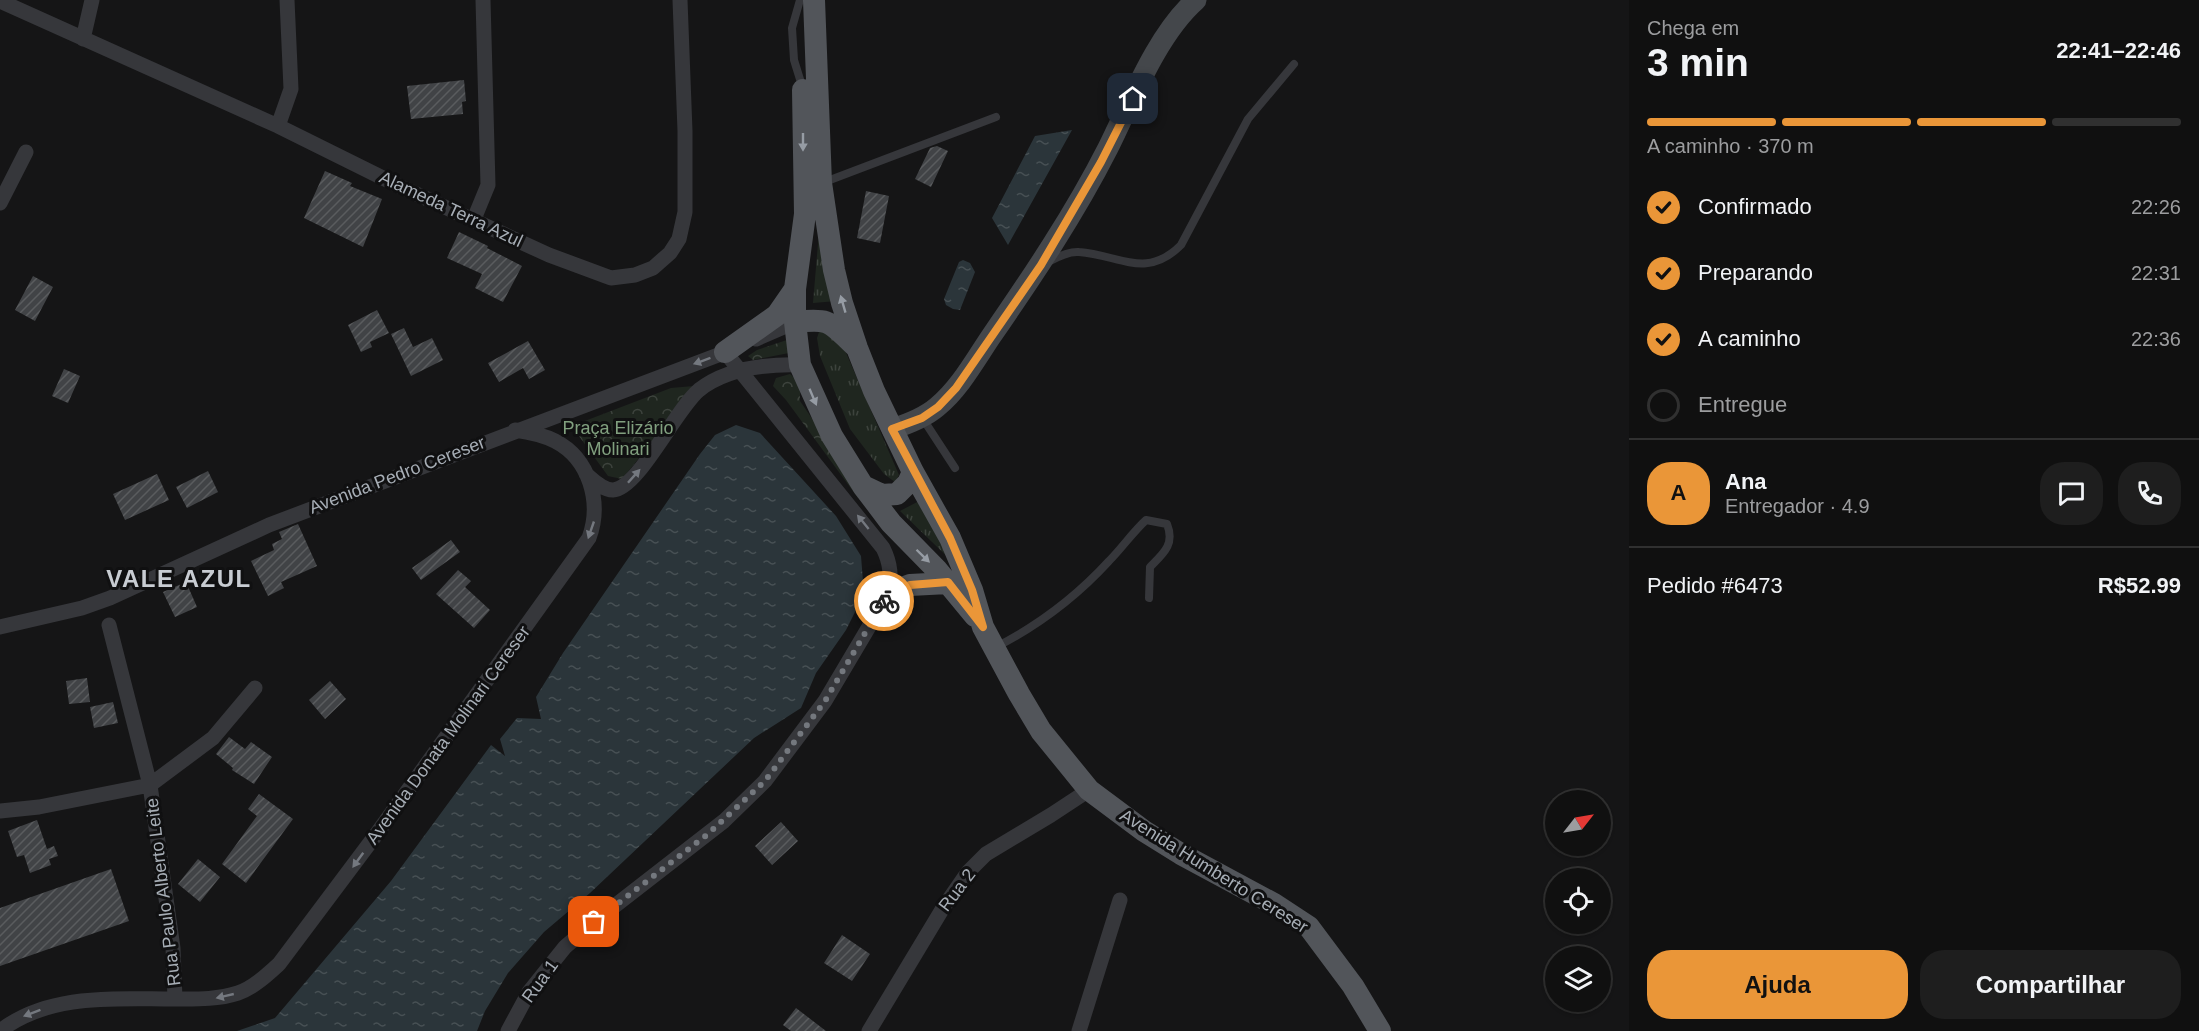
<!DOCTYPE html>
<html lang="pt">
<head>
<meta charset="utf-8">
<style>
  body { margin:0; font-family:Arial,sans-serif; background:#1e1e1e; color:#f1f3f6; height:100vh; display:flex; flex-direction:column; font-size:22px; white-space:nowrap }
  * { box-sizing:border-box; margin:0 }
  p { font-size:20px; color:#9c9d9f }
  .icon { flex:none; width:33px; height:33px; fill:none; stroke:currentColor; stroke-width:2; stroke-linecap:round; stroke-linejoin:round }
  .map { position:relative; flex:1; overflow:hidden }
  .side { display:flex; flex-direction:column; background:#101010; width:570px }
  .side>* { flex:none }
  .needle { width:39px; rotate:59deg }
  .tools { position:absolute; left:1545px; top:790px; display:grid; gap:12px }
  .tools a { display:grid; place-items:center; width:66px; height:66px; border-radius:50%; background:#101010; box-shadow:0 2px 4px #0004,0 0 0 2px #303030; font-size:30px }
  .pin { position:absolute; display:grid; place-items:center; width:51px; height:51px; color:#fff; margin:-26px; border-radius:12px; box-shadow:0 3px 9px #0006 }
  .courier { position:absolute; display:grid; place-items:center; width:60px; height:60px; margin:-30px; border:4px solid #ea9638; border-radius:50%; background:#fff; color:#222; box-shadow:0 2px 8px #0007 }
  .headline em { font-style:normal; font-weight:800 }
  .headline div { display:flex; flex-direction:column-reverse }
  .headline { display:flex; align-items:center; justify-content:space-between; height:102px; padding:0 18px }
  h1 { font-size:39px; font-weight:800; line-height:45px }
  .bar { display:grid; grid-template-columns:repeat(4,1fr); gap:9px 6px; align-content:center; height:72px; padding:0 18px }
  .bar i { height:8px; border-radius:4px; background:#303030 }
  .bar .selected { background:#ea9638 }
  .bar p { grid-column:span 4 }
  .line { display:flex; align-items:center; gap:15px; padding:0 18px; border-top:2px solid #303030 }
  .line div { flex:1 }
  .round { display:grid; place-items:center; flex:none; width:63px; height:63px; border-radius:24px; background:#1e1e1e }
  ol { padding:0 18px; list-style:none }
  li { display:flex; align-items:center; gap:18px; height:66px }
  li p { margin-inline-start:auto }
  li .icon { padding:6px; border-radius:50%; background:#ea9638; color:#111; stroke-width:4 }
  li:last-child { color:#9c9d9f }
  li i { width:33px; height:33px; border:3px solid #303030; border-radius:50% }
  .cta { display:flex; gap:12px; margin-top:auto; padding:12px 18px }
  .cta a { flex:1; height:69px; border-radius:24px; background:#ea9638; color:#111; font-size:24px; font-weight:800; line-height:69px; text-align:center }
  .cta a+a { background:#1e1e1e; color:#f1f3f6 }
  main { display:flex; flex:1; min-height:0 }
  .map>svg:first-child { display:block }
  .grass { fill:url(#grass-tufts) }
  .forest { fill:url(#forest-crowns) }
  .water { fill:url(#water-ripples) }
  .building { fill:url(#building-hatch) }
  .lines { fill:none; stroke-linecap:round; stroke-linejoin:round }
  .lane { stroke:#36373b; stroke-width:8 }
  .street { stroke:#36373b; stroke-width:15 }
  .secondary { stroke:#44474b; stroke-width:21 }
  .primary { stroke:#52555a; stroke-width:22 }
  .oneway { fill:#969ca4 }
  .oneway2 { fill:#74787f }
  .done { stroke:#74787e; stroke-width:6; stroke-dasharray:0 10.8 }
  .route { stroke:#ea9638; stroke-width:8 }
  .labels { text-anchor:middle; dominant-baseline:central; stroke-width:6; stroke-linejoin:round; paint-order:stroke }
  .street-label { font-size:18px; fill:#a7aeb6; stroke:#101011 }
  .park-label { font-size:18px; fill:#81a07f; stroke:#101011 }
  .district-label { font-size:24px; font-weight:bold; letter-spacing:1.5px; fill:#c8ccd2; stroke:#101011 }
</style>
</head>
<body>
<main>
<div class="map">
<svg width="1629" height="1031" viewBox="0 0 1629 1031">
  <defs>
    <pattern id="grass-tufts" width="24" height="20" patternUnits="userSpaceOnUse" patternTransform="scale(1.5)"><rect width="24" height="20" fill="#1f261f"/><path d="M3 7l-1-3M5 7V3M7 7l1-3M15 17l-1-3M17 17v-4M19 17l1-3" fill="none" stroke="#3d433d"/></pattern>
    <pattern id="forest-crowns" width="20" height="18" patternUnits="userSpaceOnUse" patternTransform="scale(1.5)"><rect width="20" height="18" fill="#1f261f"/><path d="M2 6a3 3 0 1 1 6 0M12 15a3 3 0 1 1 6 0" fill="none" stroke="#3d433d"/></pattern>
    <pattern id="water-ripples" width="26" height="14" patternUnits="userSpaceOnUse" patternTransform="scale(1.5)"><rect width="26" height="14" fill="#2b353a"/><path d="M2 4q2-2 4 0t4 0M15 11q2-2 4 0t4 0" fill="none" stroke="#475054"/></pattern>
    <pattern id="building-hatch" width="6" height="6" patternUnits="userSpaceOnUse" patternTransform="scale(1.5)"><rect width="6" height="6" fill="#414346"/><path d="M-1 1l2-2M0 6l6-6M5 7l2-2" fill="none" stroke="#5a5c5e"/></pattern>
  </defs>
  <rect width="100%" height="100%" fill="#151516"/>
  <!-- grass -->
  <path class="grass" d="M821 208 836 301 813 303Z
    M820 329 837 332 899 475 895 482 884 474 850 429 820 356 817 338Z
    M923 499 963 572 900 511Z"/>
  <!-- forest -->
  <path class="forest" d="M793 338 794 352 753 360 748 356 757 350Z
    M790 374 800 383V401L863 493 858 498 786 400 773 386 776 378Z
    M694 386 673 416 622 479 608 476 576 432 577 424 671 388Z"/>
  <!-- water -->
  <path class="water" d="M1072 130 1008 245 992 218 1035 136Z
    M963 260 970 263 975 272 960 310 953 309 946 305 944 299 959 262Z
    M736 425 760 433 836 516 861 556 864 594 846 630 816 673 801 708 754 738 590 893 544 932 508 973 485 1011 477 1031H237L275 1018 391 881 491 745 505 756 500 739 517 718 541 719 536 697 563 653 700 454 715 435Z"/>
  <!-- building -->
  <path class="building" d="M464 80 466 101 462 102 463 114 411 119 407 86Z
    M937 146 948 151 931 187 915 179 930 148Z
    M325 171 352 183 350 186 382 199 363 247 304 218Z
    M866 191 889 196 880 243 857 238Z
    M459 232 488 246 487 248 522 266 503 302 475 288 482 274 447 258Z
    M33 276 53 287 35 321 15 310Z
    M377 310 389 333 370 342 372 347 361 352 348 325Z
    M404 328 413 347 432 338 443 360 411 376 391 334Z
    M528 341 545 370 529 379 523 368 499 382 488 363Z
    M64 369 80 376 68 403 52 396Z
    M208 471 218 492 187 508 176 487Z
    M157 474 169 500 125 520 113 494Z
    M298 524 317 566 281 582 284 588 268 596 251 561 274 550 272 544 282 539 279 532Z
    M451 540 460 552 421 580 412 568Z
    M458 570 471 581 465 587 490 610 474 628 436 594Z
    M186 582 197 607 175 617 163 592Z
    M87 678 90 702 69 704 66 681Z
    M330 681 346 699 325 719 309 700Z
    M113 702 118 723 94 728 90 707Z
    M229 737 245 749 251 742 272 757 254 784 232 770 233 768 216 754Z
    M259 794 293 819 246 883 222 864 257 816 248 809Z
    M37 820 47 849 54 846 58 856 49 859 51 865 30 873 24 855 17 857 8 831Z
    M781 822 798 841 772 865 755 846Z
    M198 859 220 877 200 902 178 884Z
    M111 869 129 921 0 966V908Z
    M842 935 870 954 852 981 824 963Z
    M796 1008 826 1031H791L783 1025Z"/>
  <g class="lines">
    <!-- lane -->
    <path class="lane" d="M800 0 792 28 794 60 803 89
      M822 183 996 117
      M1048 262C1057 257 1069 251 1079 252 1120 255 1146 280 1181 245L1248 119 1294 64
      M923 419 955 468
      M996 647C1037 626 1077 596 1109 561 1122 548 1132 533 1146 520L1167 524C1175 544 1164 553 1150 567L1149 598"/>
    <!-- street -->
    <path class="street" d="M0 1 278 126 399 186 549 255 611 278 635 275 653 268 670 253 679 239 685 212V131L680 0
      M83 39 92 0
      M278 126 291 89 287 0
      M0 203 26 152
      M474 219 488 185 483 0
      M756 339 795 322
      M586 474C593 480 602 490 613 490 638 489 676 409 699 390 727 368 765 364 800 365
      M109 625 150 785 173 948 175 999
      M0 627 82 608 110 598 269 525 734 349
      M0 811 39 807 150 785 213 738 255 688
      M0 1031C49 993 115 999 173 999 195 999 216 1000 238 993 253 988 267 975 279 964L375 836 589 538C602 503 590 459 555 441 543 435 529 432 515 430
      M508 1031 529 992 565 947 594 922 724 821 765 781 825 701 889 593C891 576 891 564 883 548L725 352
      M869 1031 943 908 968 872 986 854 1051 815 1089 790
      M1079 1031 1120 900"/>
    <!-- secondary -->
    <path class="secondary" d="M892 429C908 424 924 418 937 407 959 389 974 362 990 338 1032 277 1074 215 1108 148 1131 102 1157 34 1196 0"/>
    <!-- primary -->
    <path class="primary" d="M814 0 821 183 834 270 842 303 857 348 874 391 913 472 950 538 972 590 983 627 1019 694 1041 731 1089 790 1144 831 1181 854 1274 904 1309 927 1353 986 1380 1031
      M803 90 805 214 795 289V322L800 365 832 436 863 486 891 523 937 570 975 616
      M795 322C833 318 829 322 856 347
      M725 352 777 315 795 289
      M863 486 882 495 897 494 908 483 913 472
      M889 593 910 585 948 583"/>
  </g>
  <!-- one-way arrows -->
  <defs><path id="oneway-solid" d="M-6-.8H1V-3.2L6.5 0L1 3.2V.8H-6Z" transform="scale(1.5)"/></defs>
  <g class="oneway">
    <use href="#oneway-solid" transform="translate(803 142) rotate(90)"/>
    <use href="#oneway-solid" transform="translate(843 304) rotate(-106)"/>
    <use href="#oneway-solid" transform="translate(813 397) rotate(67)"/>
    <use href="#oneway-solid" transform="translate(923 556) rotate(44)"/>
  </g>
  <g class="oneway2">
    <use href="#oneway-solid" transform="translate(702 361) rotate(160)"/>
    <use href="#oneway-solid" transform="translate(634 476) rotate(-48)"/>
    <use href="#oneway-solid" transform="translate(863 522) rotate(-129)"/>
    <use href="#oneway-solid" transform="translate(591 530) rotate(109)"/>
    <use href="#oneway-solid" transform="translate(358 860) rotate(126)"/>
    <use href="#oneway-solid" transform="translate(225 996) rotate(167)"/>
    <use href="#oneway-solid" transform="translate(32 1013) rotate(159)"/>
  </g>
  <g class="lines">
    <!-- done -->
    <path class="done" d="M594 922 708 834 765 781 825 701 884 601"/>
    <!-- route -->
    <path class="route" d="M884 601 889 593 910 585 948 582 983 627 972 590 950 538 892 429 922 418 938 407 956 388 1041 265 1101 162 1133 99"/>
  </g>
  <g class="labels">
    <!-- street labels -->
    <g class="street-label">
      <text transform="translate(451 209) rotate(25)">Alameda Terra Azul</text>
      <text transform="translate(397 475) rotate(-21)">Avenida Pedro Cereser</text>
      <text transform="translate(448 735) rotate(-54)">Avenida Donata Molinari Cereser</text>
      <text transform="translate(1214 871) rotate(32)">Avenida Humberto Cereser</text>
      <text transform="translate(957 890) rotate(-53)">Rua 2</text>
      <text transform="translate(163 892) rotate(-97)">Rua Paulo Alberto Leite</text>
      <text transform="translate(540 981) rotate(-54)">Rua 1</text>
    </g>
    <!-- park labels -->
    <g class="park-label">
      <text x="618" y="428">Praça Elizário<tspan x="618" dy="21">Molinari</tspan></text>
    </g>
    <!-- district labels -->
    <g class="district-label">
      <text x="179" y="578">VALE AZUL</text>
    </g>
  </g>
</svg>
<div class="tools">
<a><svg class="needle" viewBox="-14 -14 28 28"><path d="M0-13l5 13h-10z" fill="#e53935"/><path d="M0 13l5-13h-10z" fill="#9c9d9f"/></svg></a>
<a><svg class="icon" aria-label="locate" viewBox="0 0 24 24"><circle cx="12" cy="12" r="6"/><path d="M12 2v4M12 18v4M2 12h4M18 12h4"/></svg></a>
<a><svg class="icon" aria-label="layers" viewBox="0 0 24 24"><path d="M12 4l9 5-9 5-9-5zM3 14l9 5 9-5"/></svg></a>
</div>
<div class="pin" style="left:594px;top:922px;background:#ea580c"><svg class="icon" aria-label="bag" viewBox="0 0 24 24"><path d="M5 8h14l-1 12H6zM9 8a3 3 0 0 1 6 0"/></svg></div>
<div class="pin" style="left:1133px;top:99px;background:#1f2937"><svg class="icon" aria-label="home" viewBox="0 0 24 24"><path d="M3 11l9-7 9 7M6 9v11h12V9"/></svg></div>
<div class="courier" style="left:884px;top:601px"><svg class="icon" aria-label="bike" viewBox="0 0 24 24"><circle cx="6" cy="16" r="4"/><circle cx="18" cy="16" r="4"/><path d="M6 16l4-8h5l3 8M10 8l3 8H6M13 5h3"/></svg></div>
</div>
<section class="side">
<div class="headline"><div><h1>3 min</h1><p>Chega em</p></div><em>22:41–22:46</em></div>
<div class="bar"><i class="selected"></i><i class="selected"></i><i class="selected"></i><i></i><p>A caminho · 370 m</p></div>
<ol>
<li><svg class="icon" aria-label="check" viewBox="0 0 24 24"><path d="M5 12l5 5 9-10"/></svg>Confirmado<p>22:26</p></li>
<li><svg class="icon" aria-label="check" viewBox="0 0 24 24"><path d="M5 12l5 5 9-10"/></svg>Preparando<p>22:31</p></li>
<li><svg class="icon" aria-label="check" viewBox="0 0 24 24"><path d="M5 12l5 5 9-10"/></svg>A caminho<p>22:36</p></li>
<li><i></i>Entregue</li>
</ol>
<div class="line" style="height:108px"><b class="round" style="background:#ea9638;color:#111">A</b><div><b>Ana</b><p>Entregador · 4.9</p></div><a class="round"><svg class="icon" aria-label="chat" viewBox="0 0 24 24"><path d="M4 5h16v11H9l-5 4z"/></svg></a><a class="round"><svg class="icon" aria-label="phone" viewBox="0 0 24 24"><path d="M5 4h4l2 5-3 2q2 4 5 5l2-3 5 2v4C11 20 4 13 5 4z"/></svg></a></div>
<div class="line" style="height:78px"><div>Pedido #6473</div><b>R$52.99</b></div>
<div class="cta"><a>Ajuda</a><a>Compartilhar</a></div>
</section>
</main>
</body>
</html>
